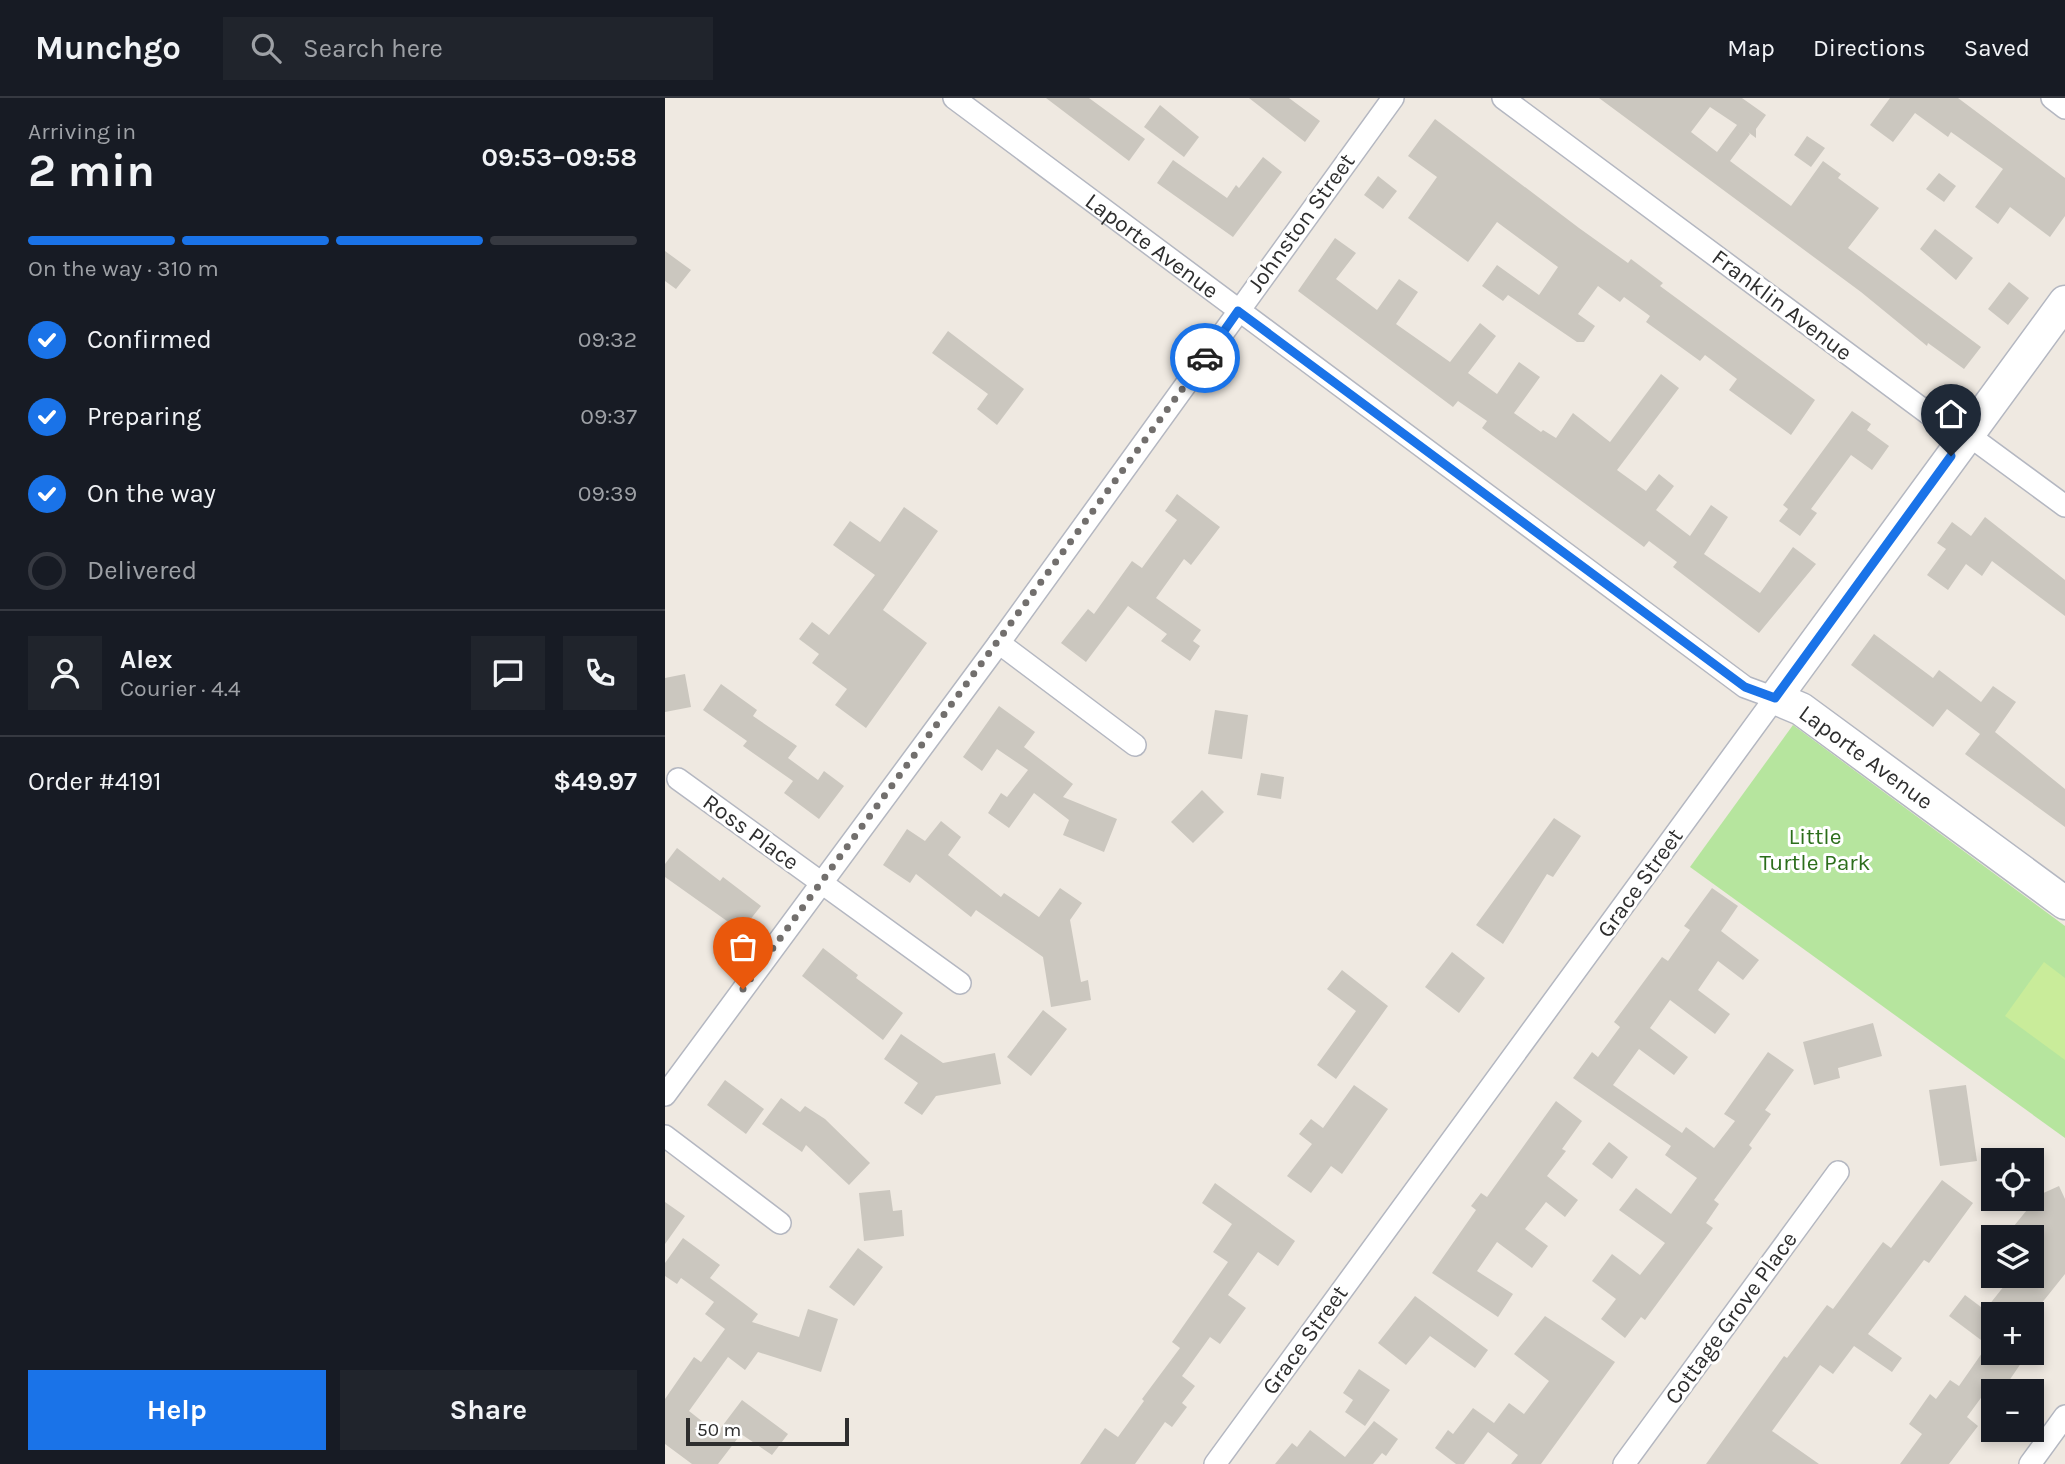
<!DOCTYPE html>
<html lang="en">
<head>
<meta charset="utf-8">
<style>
  body { margin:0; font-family:Karla,sans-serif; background:#20242c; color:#f1f3f6; height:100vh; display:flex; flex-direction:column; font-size:26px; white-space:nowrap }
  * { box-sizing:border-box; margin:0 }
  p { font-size:23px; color:#9ea1a6 }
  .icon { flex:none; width:38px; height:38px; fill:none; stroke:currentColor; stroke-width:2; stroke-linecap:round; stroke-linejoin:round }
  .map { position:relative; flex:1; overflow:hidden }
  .side { display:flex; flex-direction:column; background:#171b24; width:665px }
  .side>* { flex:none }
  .controls { position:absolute; left:1316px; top:1050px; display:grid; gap:14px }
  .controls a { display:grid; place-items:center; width:63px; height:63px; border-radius:0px; background:#171b24; box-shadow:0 4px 10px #0003; font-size:35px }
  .scale { position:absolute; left:21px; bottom:18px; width:163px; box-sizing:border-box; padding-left:7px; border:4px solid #2e2e2e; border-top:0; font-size:19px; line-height:24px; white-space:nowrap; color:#2e2e2e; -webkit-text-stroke:5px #fff; paint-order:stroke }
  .pin { position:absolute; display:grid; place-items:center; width:60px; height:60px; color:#fff; margin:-72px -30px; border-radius:50% 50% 50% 0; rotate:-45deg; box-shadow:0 0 7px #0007 }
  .pin .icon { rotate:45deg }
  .courier { position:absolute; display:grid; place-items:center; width:70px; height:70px; margin:-35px; border:5px solid #1a73e8; border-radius:50%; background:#fff; color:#222; box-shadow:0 2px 9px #0007 }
  .summary em { font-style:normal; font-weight:700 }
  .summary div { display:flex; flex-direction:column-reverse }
  .summary { display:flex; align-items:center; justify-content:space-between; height:119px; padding:0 28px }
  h1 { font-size:46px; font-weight:700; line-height:52px }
  .bar { display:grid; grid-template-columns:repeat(4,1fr); gap:10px 7px; align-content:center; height:84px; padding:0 28px }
  .bar i { height:9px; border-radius:5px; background:#363941 }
  .bar .on { background:#1a73e8 }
  .bar p { grid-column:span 4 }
  .line { display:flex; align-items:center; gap:18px; padding:0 28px; border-top:2px solid #363941 }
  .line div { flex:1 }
  .round { display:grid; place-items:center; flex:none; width:74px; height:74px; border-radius:0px; background:#20242c }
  ol { padding:0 28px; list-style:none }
  li { display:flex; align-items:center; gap:21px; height:77px }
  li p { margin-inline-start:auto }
  li .icon { padding:7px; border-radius:50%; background:#1a73e8; color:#fff; stroke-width:4 }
  li:last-child { color:#9ea1a6 }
  li i { width:38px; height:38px; border:4px solid #363941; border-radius:50% }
  .action { display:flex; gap:14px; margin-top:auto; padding:14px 28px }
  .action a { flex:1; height:80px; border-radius:0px; background:#1a73e8; color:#fff; font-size:28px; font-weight:700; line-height:80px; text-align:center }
  .action a+a { background:#20242c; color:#f1f3f6 }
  header { display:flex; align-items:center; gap:42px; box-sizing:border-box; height:98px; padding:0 35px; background:#171b24; border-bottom:2px solid #363941 }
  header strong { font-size:33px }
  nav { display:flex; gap:38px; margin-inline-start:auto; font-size:24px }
  .search { width:490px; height:63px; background:#20242c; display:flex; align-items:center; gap:18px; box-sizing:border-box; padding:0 24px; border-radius:0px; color:#9ea1a6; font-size:26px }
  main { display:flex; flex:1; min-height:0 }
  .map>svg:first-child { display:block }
  .green { fill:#b6e59e }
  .pitch { fill:#c9ec9a }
  .building { fill:#cbc7bf; fill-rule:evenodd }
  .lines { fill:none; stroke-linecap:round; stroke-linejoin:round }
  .street-casing { stroke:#b4b7c1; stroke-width:24 }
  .secondary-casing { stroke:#b4b7c1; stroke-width:35 }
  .street { stroke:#fff; stroke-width:21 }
  .secondary { stroke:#fff; stroke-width:32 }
  .done { stroke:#726f6d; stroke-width:7; stroke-dasharray:0 12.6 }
  .route { stroke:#1a73e8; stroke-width:9 }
  .labels { text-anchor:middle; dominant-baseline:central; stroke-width:6; stroke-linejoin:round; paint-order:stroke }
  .street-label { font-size:23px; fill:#2e2e2e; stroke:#fff }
  .park-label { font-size:23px; fill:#2c6e1b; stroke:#fff }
</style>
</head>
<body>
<header>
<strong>Munchgo</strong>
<div class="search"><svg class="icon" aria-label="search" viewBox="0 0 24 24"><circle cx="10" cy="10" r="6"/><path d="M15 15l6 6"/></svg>Search here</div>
<nav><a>Map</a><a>Directions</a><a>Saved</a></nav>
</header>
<main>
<section class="side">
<div class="summary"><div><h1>2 min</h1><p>Arriving in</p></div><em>09:53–09:58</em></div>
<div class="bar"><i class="on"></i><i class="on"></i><i class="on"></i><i></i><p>On the way · 310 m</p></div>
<ol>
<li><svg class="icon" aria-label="check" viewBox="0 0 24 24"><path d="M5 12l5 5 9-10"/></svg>Confirmed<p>09:32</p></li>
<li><svg class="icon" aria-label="check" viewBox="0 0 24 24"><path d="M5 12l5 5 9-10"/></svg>Preparing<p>09:37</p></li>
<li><svg class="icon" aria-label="check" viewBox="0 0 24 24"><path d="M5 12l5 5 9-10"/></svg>On the way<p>09:39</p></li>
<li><i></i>Delivered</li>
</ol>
<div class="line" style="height:126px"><a class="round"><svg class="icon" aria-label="person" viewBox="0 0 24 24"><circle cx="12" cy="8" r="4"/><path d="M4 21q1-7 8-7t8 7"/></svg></a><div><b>Alex</b><p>Courier · 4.4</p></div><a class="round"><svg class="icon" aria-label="chat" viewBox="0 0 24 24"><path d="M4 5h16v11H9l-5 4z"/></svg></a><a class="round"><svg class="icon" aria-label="phone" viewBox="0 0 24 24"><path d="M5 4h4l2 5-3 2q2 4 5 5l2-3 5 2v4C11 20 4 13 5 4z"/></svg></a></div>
<div class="line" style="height:91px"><div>Order #4191</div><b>$49.97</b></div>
<div class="action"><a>Help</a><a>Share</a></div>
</section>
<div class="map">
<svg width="1400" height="1366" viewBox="0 0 1400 1366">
  <rect width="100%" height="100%" fill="#efe9e1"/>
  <!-- green -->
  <path class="green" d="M1128 627 1400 828V1040L1025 769Z"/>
  <!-- pitch -->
  <path class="pitch" d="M1379 864 1400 880V962L1340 918Z"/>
  <!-- building -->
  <path class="building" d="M381 0H424L480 41 464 63Z
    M584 0H624L655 23 640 44Z
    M934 0H1077L1101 17 1091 31V40L1083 34 1085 36 1065 63 1126 108 1158 63 1176 76 1173 80 1214 110 1183 150 1316 249 1299 271 1263 245 1262 248 1196 194ZM1045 9 1072 27 1052 54 1026 34Z
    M1225 0H1293L1400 80V118L1385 139 1345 109 1333 126 1310 109 1338 71 1286 34 1283 39 1250 15 1228 44 1205 27Z
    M495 7 534 39 519 59 479 29Z
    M770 21 914 130 963 165 966 161 998 185 995 188 1150 302 1126 337 1064 292 1072 281 1040 257 1035 263 981 224 985 218 959 199 955 204 933 188 913 216 930 228 919 244H912L843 197 838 203 817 188 832 167 874 197 893 169 832 124 803 164 743 120 772 79 743 58Z
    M1142 38 1160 50 1146 69 1129 57Z
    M598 59 617 74 568 139 492 85 508 62 562 100 571 87 574 90Z
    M1274 75 1291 88 1279 104 1261 91Z
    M713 78 732 93 718 111 699 97Z
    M1270 131 1308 160 1291 182 1255 151Z
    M670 140 691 155 671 181 712 212 734 181 753 194 731 226 785 264 815 225 831 238 803 275 832 296 854 264 875 279 849 315 876 334 878 332 891 340 908 315 945 344 996 276 1014 290 952 372 981 393 994 376 1009 388 991 412 1025 438 1046 407 1063 419 1039 456 1095 495 1128 449 1151 466 1094 535 1008 469 1012 464 984 443 979 449 817 330 822 323 793 303 788 309 633 193Z
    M0 153 26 172 11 191 0 183Z
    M1344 184 1364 200 1343 227 1323 211Z
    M283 233 359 291 332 327 312 311 323 296 267 255Z
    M1187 313 1206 326 1202 332 1224 348 1207 372 1186 357 1146 411 1152 415 1135 438 1114 423 1123 411 1118 407Z
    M512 396 555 429 526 467 519 461 491 500 536 532 528 543 535 548 525 563 496 543 502 536 463 508 421 564 396 545 423 511 429 516 467 463 477 470 512 422 500 413Z
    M239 409 273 433 218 512 262 545 201 630 170 607 182 591 147 565 154 556 134 541 147 524 164 537 210 477 168 447 185 423 215 444Z
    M1320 419 1400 482V518L1327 463 1317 478 1301 466 1283 492 1262 477 1281 451 1272 445 1287 424 1306 438Z
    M1209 536 1268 580 1274 572 1316 604 1328 588 1351 604 1330 634 1400 691V729L1300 656 1315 636 1282 611 1268 629 1186 567Z
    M20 576 26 609 0 614V580Z
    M56 586 92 612 88 618 132 648 123 660 153 682 159 673 179 688 154 721 119 695 128 683 78 648 82 643 38 612Z
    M334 608 370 634 359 649 408 686 398 699 452 721 439 754 398 737 404 722 369 695 344 730 323 715 336 695 342 699 363 672 332 651 317 673 298 659Z
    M550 612 583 617 577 661 543 656Z
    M596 675 619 679 616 701 592 697Z
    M537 692 559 714 528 745 506 724Z
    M889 720 916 738 888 779 882 776 838 846 811 827Z
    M276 723 296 739 283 757 336 799 339 795 374 819 395 790 417 805 405 822 416 884 423 882 426 902 386 909 378 859 311 812 306 819 251 776 245 785 218 767 242 731 260 743Z
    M12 750 55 783 58 779 96 808 76 833 0 779V766Z
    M1047 790 1073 808 1056 833 1094 862 1078 882 1053 863 1033 892 1065 916 1050 936 1005 902 985 930 1023 959 1009 977 974 951 948 987 1017 1035 1021 1029 1049 1050 1070 1023 1059 1016 1103 954 1129 972 1100 1012 1106 1016 1084 1047 1087 1050 1049 1102 1054 1106 1041 1125 1048 1130 980 1222 976 1219 960 1240 936 1221 951 1201 927 1183 947 1156 975 1177 1000 1145 954 1112 971 1090 1006 1116 1032 1080 1000 1057 1006 1048 908 980 927 954 933 959 955 929 949 924 997 859 1003 863 1025 832 1019 828Z
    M158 850 193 877 191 880 238 915 218 942 137 878Z
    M787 854 820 880 794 915 760 889Z
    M677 872 723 908 671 981 652 967 691 913 662 891Z
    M378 912 402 931 366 978 342 959Z
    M1208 925 1217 958 1173 970 1175 980 1149 987 1138 944Z
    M236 936 278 965 330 955 336 986 271 998 257 1017 239 1005 253 985 219 961Z
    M60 982 99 1011 81 1036 42 1007Z
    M689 987 723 1011 677 1076 666 1068 646 1095 622 1078 647 1046 634 1036 646 1021 658 1030Z
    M1301 987 1312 1063 1275 1068 1264 992Z
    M116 1000 135 1014 140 1008 160 1021 205 1065 184 1087 141 1047 137 1054 97 1026Z
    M891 1003 917 1023 897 1051 901 1053 882 1078 913 1102 900 1119 881 1104 860 1131 883 1148 867 1170 832 1144 812 1173 848 1196 833 1219 767 1175 811 1112 806 1108 816 1095 822 1099Z
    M944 1044 963 1059 947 1081 927 1066Z
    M1277 1082 1308 1105 1264 1165 1259 1162 1203 1236 1237 1260 1227 1274 1189 1248 1168 1276 1155 1267 1107 1333 1154 1366H1041L1119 1258 1122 1260 1162 1207 1168 1211 1218 1144 1226 1150Z
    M550 1085 630 1143 613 1168 593 1154 563 1197 581 1210 555 1246 545 1239 517 1278 530 1288 517 1305 522 1309 507 1329 500 1324 470 1366H415L440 1330 453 1339 479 1303 477 1301 515 1250 507 1244 563 1164 548 1154 567 1126 537 1105Z
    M1394 1088 1400 1101V1176L1368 1216H1325L1328 1218V1251L1284 1218 1300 1197 1320 1212 1347 1178H1367V1139H1340L1374 1097Z
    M225 1092 228 1113 237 1112 239 1138 199 1143 194 1095Z
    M0 1104 20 1118 0 1146Z
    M18 1140 55 1167 45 1180 93 1216 87 1224 134 1239 143 1211 173 1221 156 1274 93 1254 80 1272 63 1259 24 1313 52 1335 77 1302 123 1336 107 1357 76 1336 53 1366H27L0 1346V1301L29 1259 36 1264 60 1231 40 1216 49 1204 16 1180 12 1186 0 1178V1165Z
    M193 1150 218 1169 189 1208 164 1189Z
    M750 1198 823 1252 810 1270 765 1238 741 1267 713 1245Z
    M880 1218 950 1264 876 1366H846L853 1357 823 1334 799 1366H791L770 1350 783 1332 788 1336 808 1310 829 1325 844 1305 859 1316 884 1283 849 1256Z
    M1317 1255H1363L1337 1293H1321L1302 1319 1313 1328 1284 1366H1235L1257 1336 1244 1326 1265 1296 1271 1301 1285 1282 1294 1288Z
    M694 1271 725 1292 700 1328 680 1314 688 1302 678 1295Z
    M709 1323 733 1341 721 1358 717 1355 708 1366H610L627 1345 632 1349 645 1332 680 1359Z"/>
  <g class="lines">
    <defs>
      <g id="street">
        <path id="s1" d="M289 0 1080 589 1110 600 550 1366"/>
        <path d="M838 0 1272 322 1302 336 1400 408"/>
        <path d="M1387 0 1400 10"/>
        <path d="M334 545 470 647"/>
        <path d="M13 681 295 885"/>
        <path d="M0 997 334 545 728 0"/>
        <path d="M0 1038 115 1125"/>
        <path d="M959 1366 1173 1074"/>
        <path d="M1365 1366 1400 1318"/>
      </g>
      <g id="secondary">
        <path id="s2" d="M1400 204 1110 600 1136 611 1400 805"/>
      </g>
    </defs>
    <!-- street casing -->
    <use href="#street" class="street-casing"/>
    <!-- secondary casing -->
    <use href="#secondary" class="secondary-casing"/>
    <!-- street -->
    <use href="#street" class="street"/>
    <!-- secondary -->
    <use href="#secondary" class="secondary"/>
  </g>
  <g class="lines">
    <!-- done -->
    <path class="done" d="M78 891 540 260"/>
    <!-- route -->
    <path class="route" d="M540 260 573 213 1080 589 1110 600 1286 358"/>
  </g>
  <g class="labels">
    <!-- street labels -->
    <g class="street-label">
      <text transform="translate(636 125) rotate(-54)">Johnston Street</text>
      <text stroke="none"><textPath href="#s1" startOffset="247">Laporte Avenue</textPath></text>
      <text transform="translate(1117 207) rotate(37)">Franklin Avenue</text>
      <text stroke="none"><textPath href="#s2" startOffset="600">Laporte Avenue</textPath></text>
      <text transform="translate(86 734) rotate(36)">Ross Place</text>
      <text transform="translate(975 785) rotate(-54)">Grace Street</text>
      <text transform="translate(1066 1220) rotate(-54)">Cottage Grove Place</text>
      <text transform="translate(640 1242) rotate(-54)">Grace Street</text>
    </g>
    <!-- park labels -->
    <g class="park-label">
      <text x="1150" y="738">Little<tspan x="1150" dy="26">Turtle Park</tspan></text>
    </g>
  </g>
</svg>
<div class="controls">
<a><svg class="icon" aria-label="locate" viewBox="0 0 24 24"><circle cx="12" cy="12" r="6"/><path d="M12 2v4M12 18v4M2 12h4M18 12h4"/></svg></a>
<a><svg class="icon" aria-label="layers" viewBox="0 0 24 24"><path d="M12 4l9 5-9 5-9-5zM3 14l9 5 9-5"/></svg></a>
<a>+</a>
<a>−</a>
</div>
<div class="scale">50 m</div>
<div class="pin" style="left:78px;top:891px;background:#ea580c"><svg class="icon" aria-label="bag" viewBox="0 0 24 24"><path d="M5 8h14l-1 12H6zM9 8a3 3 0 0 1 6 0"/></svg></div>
<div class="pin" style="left:1286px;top:358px;background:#1f2937"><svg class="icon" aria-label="home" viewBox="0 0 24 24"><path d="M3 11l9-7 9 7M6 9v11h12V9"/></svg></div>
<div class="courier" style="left:540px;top:260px"><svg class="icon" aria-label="car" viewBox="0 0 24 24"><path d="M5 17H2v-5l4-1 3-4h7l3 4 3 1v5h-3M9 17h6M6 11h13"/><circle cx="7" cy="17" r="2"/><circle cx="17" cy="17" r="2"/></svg></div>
</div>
</main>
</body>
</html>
